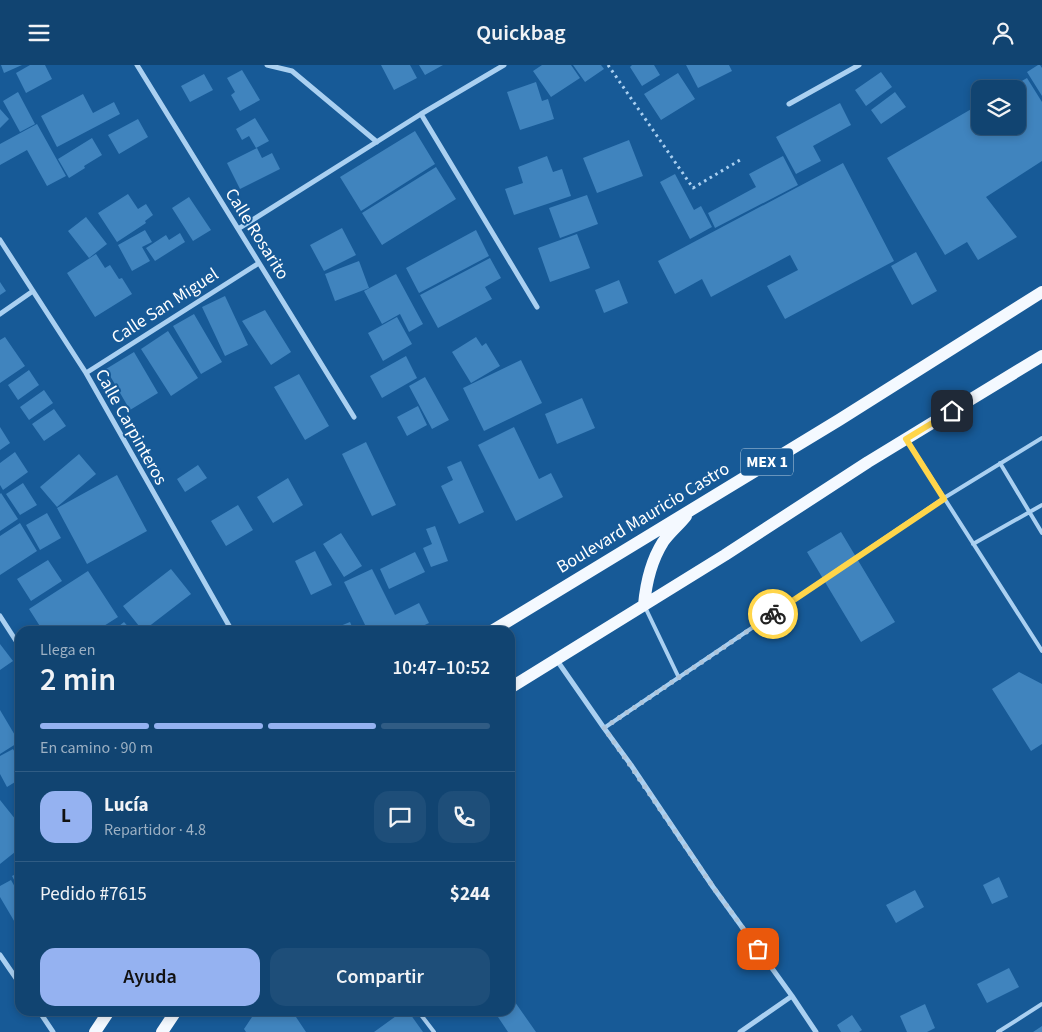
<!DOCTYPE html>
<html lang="es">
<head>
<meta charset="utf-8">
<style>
  body { margin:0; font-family:"Source Sans 3",sans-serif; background:#1e4e79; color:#f1f3f6; height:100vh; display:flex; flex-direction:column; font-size:19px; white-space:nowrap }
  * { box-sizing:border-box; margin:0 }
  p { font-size:16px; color:#9cb0c3 }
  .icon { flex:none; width:28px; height:28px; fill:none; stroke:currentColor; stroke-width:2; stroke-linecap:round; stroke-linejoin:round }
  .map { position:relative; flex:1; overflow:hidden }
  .sheet { position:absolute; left:15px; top:561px; width:500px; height:390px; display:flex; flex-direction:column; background:#114471; border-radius:15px; box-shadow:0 2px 8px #0003,0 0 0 1px #305c84 }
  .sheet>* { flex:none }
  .tools { position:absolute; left:971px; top:15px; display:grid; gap:10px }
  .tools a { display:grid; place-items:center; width:55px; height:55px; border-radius:10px; background:#114471; box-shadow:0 2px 8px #0003,0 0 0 1px #305c84; font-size:25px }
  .pin { position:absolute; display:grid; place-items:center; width:42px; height:42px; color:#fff; margin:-21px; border-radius:10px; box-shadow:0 2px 8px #0006 }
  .courier { position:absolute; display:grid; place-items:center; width:50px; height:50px; margin:-25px; border:4px solid #ffd54a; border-radius:50%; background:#fff; color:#222; box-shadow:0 1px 6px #0007 }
  .head em { font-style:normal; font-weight:600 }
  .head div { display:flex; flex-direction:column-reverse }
  .head { display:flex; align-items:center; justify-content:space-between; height:85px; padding:0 25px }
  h1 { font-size:32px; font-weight:600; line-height:38px }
  .bar { display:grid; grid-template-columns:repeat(4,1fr); gap:8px 5px; align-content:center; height:60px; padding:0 25px }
  .bar i { height:6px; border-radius:4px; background:#305c84 }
  .bar .current { background:#95b2f1 }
  .bar p { grid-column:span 4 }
  .line { display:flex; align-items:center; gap:12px; padding:0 25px; border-top:1px solid #305c84 }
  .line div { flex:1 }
  .round { display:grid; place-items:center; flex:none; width:52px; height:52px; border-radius:15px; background:#1e4e79 }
  .button { display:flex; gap:10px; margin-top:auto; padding:10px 25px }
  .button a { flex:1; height:58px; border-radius:15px; background:#95b2f1; color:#111; font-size:20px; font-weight:600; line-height:58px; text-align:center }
  .button a+a { background:#1e4e79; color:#f1f3f6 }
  header { display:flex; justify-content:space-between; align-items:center; height:65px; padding:0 25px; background:#114471; font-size:22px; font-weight:600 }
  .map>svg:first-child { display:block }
  .building { fill:#4084be }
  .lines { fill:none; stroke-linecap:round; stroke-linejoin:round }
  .path { stroke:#aad0f1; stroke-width:3; stroke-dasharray:2.5 4; stroke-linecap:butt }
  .lane { stroke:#aad0f1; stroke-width:4 }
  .street { stroke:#aad0f1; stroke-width:5 }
  .primary { stroke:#f4f9ff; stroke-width:12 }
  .done { stroke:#aec5db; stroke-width:5; stroke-dasharray:0 9 }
  .route { stroke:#ffd54a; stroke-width:6 }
  .labels { text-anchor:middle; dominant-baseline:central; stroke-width:4; stroke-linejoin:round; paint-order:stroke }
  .shield { fill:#175a97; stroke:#b9cee0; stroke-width:1 }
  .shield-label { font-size:16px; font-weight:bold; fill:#fff }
  .street-label { font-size:18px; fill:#fff; stroke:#175a97 }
</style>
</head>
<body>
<header><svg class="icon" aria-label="menu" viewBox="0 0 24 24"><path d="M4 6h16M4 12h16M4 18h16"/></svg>Quickbag<svg class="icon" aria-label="person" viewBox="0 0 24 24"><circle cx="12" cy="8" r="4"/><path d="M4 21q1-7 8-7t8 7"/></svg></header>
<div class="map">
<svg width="1042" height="967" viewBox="0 0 1042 967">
  <rect width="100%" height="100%" fill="#175a97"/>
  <!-- building -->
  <path class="building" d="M1 0H22L4 8Z
    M30 0H45L52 14 26 28 16 8Z
    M381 0H410L417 13 394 25Z
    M419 0H443L425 10Z
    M542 0H571L580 13 551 32 533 6Z
    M573 0H601L604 4 585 17Z
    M632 0H654L660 10 642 21 630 2Z
    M686 0H729L732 6 698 23Z
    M1038 0H1040L1042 3V31L1027 7Z
    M242 5 260 35 240 46 231 30 235 27 227 13Z
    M881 7 892 22 866 41 855 25Z
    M678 8 695 34 661 55 644 29Z
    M204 9 213 25 190 37 181 21Z
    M1027 13 1042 37V96L986 132 1017 172 978 195 967 177 945 190 887 93 980 39V61H1018V24H1008Z
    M536 17 542 36 548 34 554 54 520 65 507 27Z
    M18 27 35 59 20 67 3 36Z
    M895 27 906 42 881 59 871 45Z
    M83 29 93 48 114 37 120 49 57 82 41 51Z
    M840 38 851 60 813 81 821 96 796 109 776 72Z
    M0 44 9 54 0 63Z
    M255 53 269 76 256 83 249 71 242 75 236 64Z
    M138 54 148 72 119 89 108 70Z
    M37 59 66 111 47 121 27 85 0 100V79Z
    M415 66 435 99 361 146 340 112Z
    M92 73 102 90 84 101 85 103 69 113 58 94Z
    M629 75 643 111 597 128 583 93Z
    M257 83 262 93 272 88 280 104 240 124 227 98Z
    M547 91 553 107 562 104 571 131 514 150 505 124 523 118 518 102Z
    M783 91 798 120 715 163 708 148 756 122 749 109Z
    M843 98 894 196 785 254 767 221 798 205 790 190 711 232 702 214 675 229 658 196Z
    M436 102 456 134 382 180 362 148Z
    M675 109 694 145 701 141 712 162 690 174 660 117Z
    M128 129 138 144 146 139 153 150 145 156 146 158 117 177 98 148Z
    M587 130 598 159 560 173 549 143Z
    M189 132 211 165 193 176 172 143Z
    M86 152 107 179 89 193 68 166Z
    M342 163 356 190 324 206 310 180Z
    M145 165 152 177 142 182 150 196 132 206 118 180Z
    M476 165 489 191 419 228 406 203Z
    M180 168 185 177 155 196 146 183 166 170 169 175Z
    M577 169 590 203 550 217 538 183Z
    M916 187 937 226 912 240 891 201Z
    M96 189 105 203 110 200 119 214 122 213 132 229 95 252 67 208Z
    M490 193 501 213 485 222 492 234 438 263 420 230Z
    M359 196 369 223 335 236 325 209Z
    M396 209 423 259 409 267 400 249 382 259 364 226Z
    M619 215 628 238 604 248 595 225Z
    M0 217 6 226 0 230Z
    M225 231 248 280 225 291 202 242Z
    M265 245 291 287 271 300 242 256Z
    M194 249 222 297 201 309 173 261Z
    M397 252 412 279 383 296 368 268Z
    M168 266 198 313 171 331 141 284Z
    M5 272 25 301 0 318V275Z
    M476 272 482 281 486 278 500 301 471 318 452 287Z
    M134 287 158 328 130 345 106 304Z
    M406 291 417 313 382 333 370 311Z
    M521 295 542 338 484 366 463 323Z
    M29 305 39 320 18 335 8 320Z
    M299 309 329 361 305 375 274 322Z
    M425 312 449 355 432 364 409 321Z
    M44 325 53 338 29 355 20 342Z
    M582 333 595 363 557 379 545 349Z
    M418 341 427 360 407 371 397 352Z
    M54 344 66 361 44 376 32 359Z
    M0 362 10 378 0 385Z
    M514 362 539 414 551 408 563 432 516 456 478 380Z
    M366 377 396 440 372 451 342 389Z
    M15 387 28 407 3 425 0 420V398Z
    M79 389 96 409 57 442 40 422Z
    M461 396 484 447 459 459 441 421 453 415 447 402Z
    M198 400 207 413 185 427 177 414Z
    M117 410 147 466 87 499 57 443Z
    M288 413 303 440 273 458 257 432Z
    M23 418 37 440 20 450 6 429Z
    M1 428 18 454 0 466V429Z
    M238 440 253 465 226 481 211 456Z
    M47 448 61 473 40 485 26 460Z
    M20 458 37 486 0 510V471Z
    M435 461 448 496 431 502 423 483 432 479 426 464Z
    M841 467 895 557 861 577 807 487Z
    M341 468 362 501 344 512 323 479Z
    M315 486 332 520 311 530 295 496Z
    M415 487 425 507 389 524 380 504Z
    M48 495 62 516 31 536 17 514Z
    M171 504 191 529 143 566 123 541Z
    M372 504 395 550 419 538 429 558 412 566H368L344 517Z
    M88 506 118 552 96 566H43L29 544Z
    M124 557 132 566H113Z
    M350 557 354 566H328Z
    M0 579 13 596 0 605Z
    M1019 607 1042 619V679L1031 686 992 624Z
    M0 645 19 677 0 689Z
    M13 684 20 697V714L7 722 0 709V691Z
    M20 717V730L14 722Z
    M0 735 20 760V783L0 799Z
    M20 807V826L12 811Z
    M999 812 1008 832 992 839 983 820Z
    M11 815 20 831V866L0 832V821Z
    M915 825 924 842 896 858 886 840Z
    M1009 903 1019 922 987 938 977 919Z
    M510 930 536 967H508L494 946H510Z
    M925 939 935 963 927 967H907L900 951Z
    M256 946H292L306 967H246L244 964Z
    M403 946H408L423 967H374Z
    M852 950 862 965 859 967H841L837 960Z
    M1042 961V967H1033Z"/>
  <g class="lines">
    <!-- path -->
    <path class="path" d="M608 0 693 123 740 95"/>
    <!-- lane -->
    <path class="lane" d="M907 375 1042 586
      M1000 398 1042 468
      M973 479 1042 440
      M645 542 679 613
      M604 663 944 433 1042 373
      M328 946 336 949 344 946
      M418 946 434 967
      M998 967 1042 939"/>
    <!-- street -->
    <path class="street" d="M137 0 354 352
      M267 0 292 6 377 77
      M789 39 859 0
      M421 49 537 242
      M238 164 421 49 504 0
      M0 175 86 308 232 566
      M0 249 33 226
      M86 308 259 198
      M0 551 20 582
      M556 594 604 663 631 700 713 822 792 931 816 967
      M0 890 20 919
      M39 946 53 967
      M740 967 792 931"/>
    <!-- primary -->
    <path class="primary" d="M644 540C646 518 651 496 663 477 669 468 679 460 686 451
      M492 566 839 355 1042 227
      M510 623 725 490 868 397 1042 291
      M95 967 109 946
      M162 967 176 946"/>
  </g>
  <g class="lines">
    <!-- done -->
    <path class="done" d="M758 884 713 822 630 700 604 663 773 549"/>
    <!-- route -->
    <path class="route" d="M773 549 944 434 906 374 952 346"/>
  </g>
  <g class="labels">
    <!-- shield labels -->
    <rect class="shield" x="741" y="383.5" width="52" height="27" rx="4"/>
    <g class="shield-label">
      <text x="767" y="397">MEX 1</text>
    </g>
    <!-- street labels -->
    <g class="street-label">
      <text transform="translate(257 169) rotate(58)">Calle Rosarito</text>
      <text transform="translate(165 241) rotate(-33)">Calle San Miguel</text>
      <text transform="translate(131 362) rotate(61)">Calle Carpinteros</text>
      <text transform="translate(643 453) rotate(-31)">Boulevard Mauricio Castro</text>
    </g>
  </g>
</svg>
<div class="tools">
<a><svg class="icon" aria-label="layers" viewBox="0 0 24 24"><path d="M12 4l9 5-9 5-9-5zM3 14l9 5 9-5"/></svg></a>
</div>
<div class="pin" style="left:758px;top:884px;background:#ea580c"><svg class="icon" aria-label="bag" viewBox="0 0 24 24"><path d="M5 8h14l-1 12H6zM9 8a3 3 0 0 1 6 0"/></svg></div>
<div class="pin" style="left:952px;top:346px;background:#1f2937"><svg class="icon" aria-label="home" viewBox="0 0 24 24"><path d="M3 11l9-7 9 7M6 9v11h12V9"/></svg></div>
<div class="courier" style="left:773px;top:549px"><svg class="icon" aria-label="bike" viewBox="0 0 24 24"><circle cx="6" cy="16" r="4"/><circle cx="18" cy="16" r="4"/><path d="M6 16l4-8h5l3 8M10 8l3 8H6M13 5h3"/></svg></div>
<section class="sheet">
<div class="head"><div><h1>2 min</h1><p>Llega en</p></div><em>10:47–10:52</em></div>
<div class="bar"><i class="current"></i><i class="current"></i><i class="current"></i><i></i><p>En camino · 90 m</p></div>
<div class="line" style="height:90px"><b class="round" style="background:#95b2f1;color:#111">L</b><div><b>Lucía</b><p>Repartidor · 4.8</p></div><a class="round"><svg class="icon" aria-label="chat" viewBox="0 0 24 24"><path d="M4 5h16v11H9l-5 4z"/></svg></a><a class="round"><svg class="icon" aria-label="phone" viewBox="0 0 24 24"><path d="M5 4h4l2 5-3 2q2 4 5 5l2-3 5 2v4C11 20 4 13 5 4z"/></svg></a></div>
<div class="line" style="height:65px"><div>Pedido #7615</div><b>$244</b></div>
<div class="button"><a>Ayuda</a><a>Compartir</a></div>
</section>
</div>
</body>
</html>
